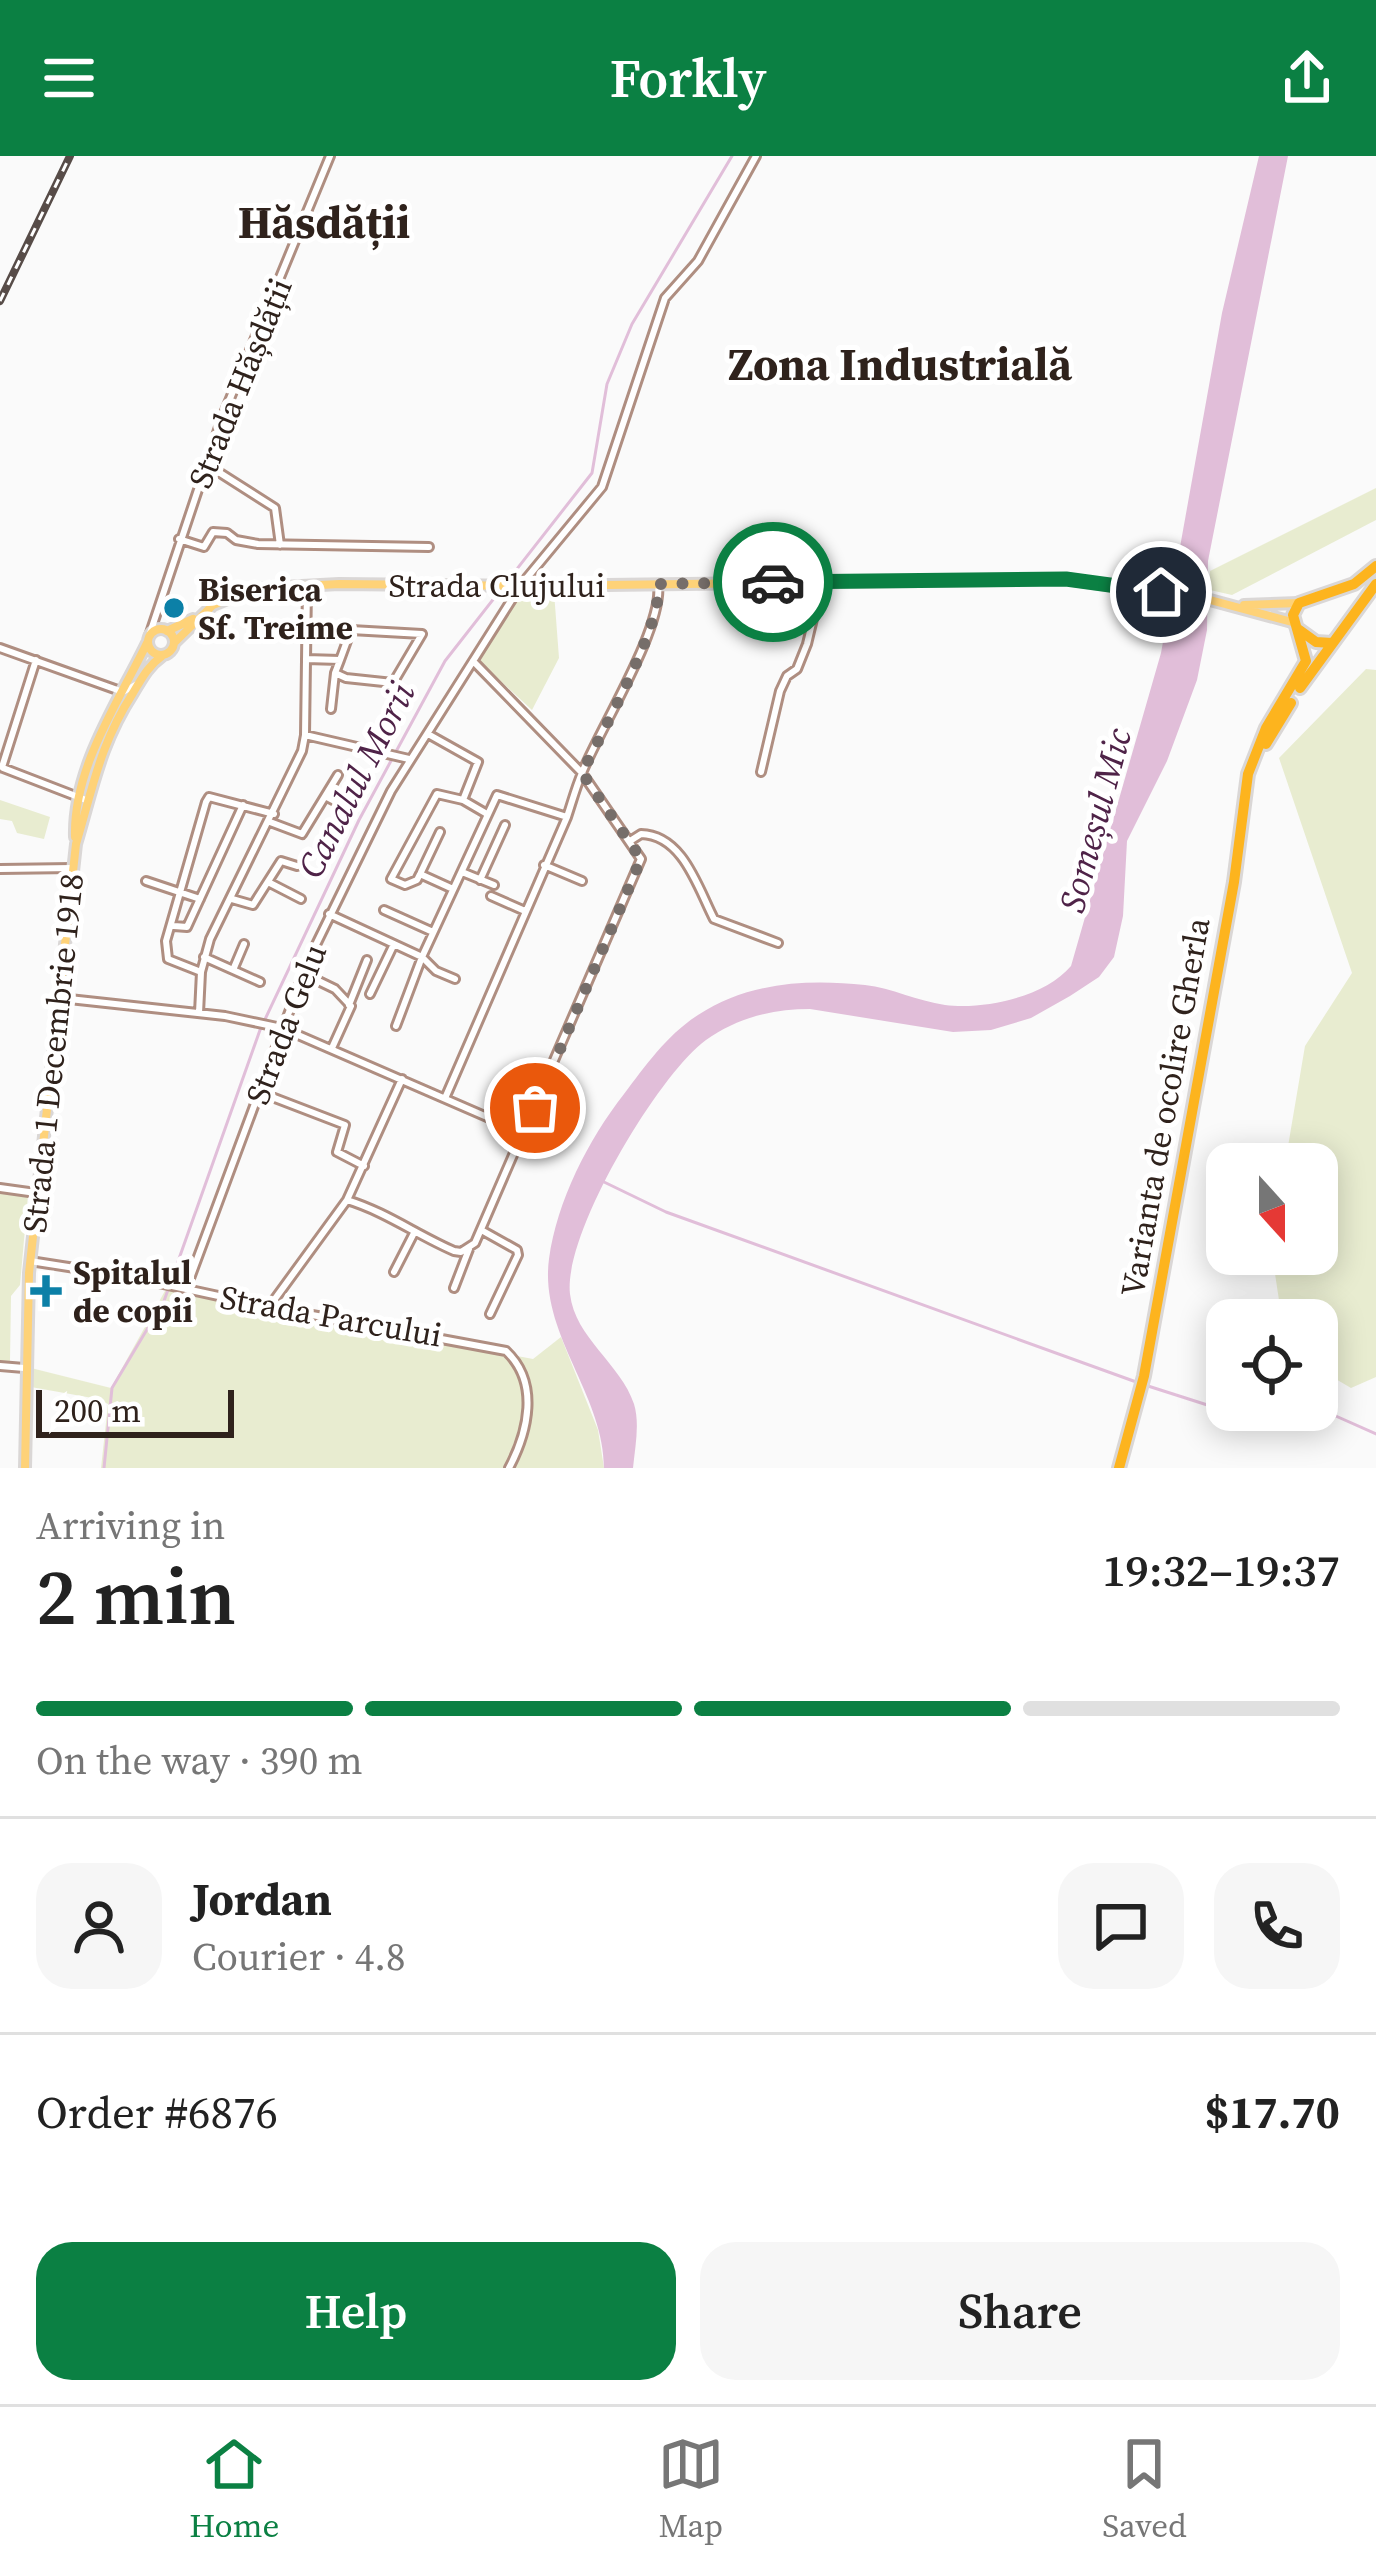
<!DOCTYPE html>
<html lang="en">
<head>
<meta charset="utf-8">
<style>
  body { margin:0; font-family:"Source Serif 4",serif; background:#f6f6f6; color:#222; height:100vh; display:flex; flex-direction:column; font-size:45px; white-space:nowrap }
  * { box-sizing:border-box; margin:0 }
  p { font-size:39px; color:#767676 }
  .icon { flex:none; width:66px; height:66px; fill:none; stroke:currentColor; stroke-width:2; stroke-linecap:round; stroke-linejoin:round }
  .map { position:relative; height:1312px; overflow:hidden }
  .sheet { display:flex; flex-direction:column; background:#fff; flex:1 }
  .sheet>* { flex:none }
  .needle { width:78px; rotate:159deg }
  .fabs { position:absolute; left:1206px; top:987px; display:grid; gap:24px }
  .fabs a { display:grid; place-items:center; width:132px; height:132px; border-radius:24px; background:#fff; box-shadow:0 6px 30px #0003; font-size:60px }
  .scale { position:absolute; left:36px; bottom:30px; width:198px; box-sizing:border-box; padding-left:12px; border:6px solid #2f221c; border-top:0; font-size:33px; line-height:42px; white-space:nowrap; color:#2f221c; -webkit-text-stroke:9px #fff; paint-order:stroke }
  .pin { position:absolute; display:grid; place-items:center; width:102px; height:102px; color:#fff; margin:-51px; border:6px solid #fff; border-radius:50%; box-shadow:0 3px 12px #0007 }
  .courier { position:absolute; display:grid; place-items:center; width:120px; height:120px; margin:-60px; border:9px solid #0b8043; border-radius:50%; background:#fff; color:#222; box-shadow:0 3px 15px #0007 }
  .headline em { font-style:normal; font-weight:600 }
  .headline div { display:flex; flex-direction:column-reverse }
  .headline { display:flex; align-items:center; justify-content:space-between; height:204px; padding:0 36px }
  h1 { font-size:78px; font-weight:600; line-height:90px }
  .bar { display:grid; grid-template-columns:repeat(4,1fr); gap:18px 12px; align-content:center; height:144px; padding:0 36px }
  .bar i { height:15px; border-radius:9px; background:#e0e0e0 }
  .bar .active { background:#0b8043 }
  .bar p { grid-column:span 4 }
  .line { display:flex; align-items:center; gap:30px; padding:0 36px; border-top:3px solid #e0e0e0 }
  .line div { flex:1 }
  .round { display:grid; place-items:center; flex:none; width:126px; height:126px; border-radius:36px; background:#f6f6f6 }
  .action { display:flex; gap:24px; margin-top:auto; padding:24px 36px }
  .action a { flex:1; height:138px; border-radius:36px; background:#0b8043; color:#fff; font-size:48px; font-weight:600; line-height:138px; text-align:center }
  .action a+a { background:#f6f6f6; color:#222 }
  header { display:flex; justify-content:space-between; align-items:center; height:156px; padding:0 36px; background:#0b8043; color:#fff; font-size:54px; font-weight:600 }
  .dock { display:flex; justify-content:space-around; align-items:center; height:168px; border-top:3px solid #e0e0e0; background:#fff; font-size:33px; color:#767676 }
  .dock a { display:grid; justify-items:center; gap:6px }
  .dock .active { color:#0b8043 }
  .map>svg:first-child { display:block }
  .green { fill:#e8ecd0 }
  .water { fill:#e1bed9 }
  .lines { fill:none; stroke-linecap:round; stroke-linejoin:round }
  .stream { stroke:#e1bed9; stroke-width:3 }
  .minor-casing { stroke:#af8e81; stroke-width:12 }
  .major-casing { stroke:#dad7d6; stroke-width:14 }
  .highway-casing { stroke:#dad7d6; stroke-width:16 }
  .minor { stroke:#fff; stroke-width:6 }
  .major { stroke:#fed278; stroke-width:8 }
  .highway { stroke:#fdb41e; stroke-width:10 }
  .rail-casing { stroke:#574c48; stroke-width:8 }
  .rail { stroke:#fff; stroke-width:3; stroke-dasharray:9; stroke-linecap:butt }
  .done { stroke:#766e6a; stroke-width:12; stroke-dasharray:0 21.6 }
  .route { stroke:#0b8043; stroke-width:15 }
  .poi-dot { fill:#0c80a7; stroke:#fff; stroke-width:4.5 }
  .labels { text-anchor:middle; dominant-baseline:central; stroke-width:10; stroke-linejoin:round; paint-order:stroke }
  .street-label { font-size:33px; fill:#2f221c; stroke:#fff }
  .poi-label { font-size:33px; font-weight:bold; fill:#2f221c; stroke:#fff; text-anchor:start }
  .water-label { font-size:36px; font-style:italic; fill:#4f2348; stroke:#fff }
  .district-label { font-size:45px; font-weight:bold; fill:#2f221c; stroke:#fff }
</style>
</head>
<body>
<header><svg class="icon" aria-label="menu" viewBox="0 0 24 24"><path d="M4 6h16M4 12h16M4 18h16"/></svg>Forkly<svg class="icon" aria-label="share" viewBox="0 0 24 24"><path d="M12 15V3M7 8l5-5 5 5M5 13v7h14v-7"/></svg></header>
<div class="map">
<svg width="1376" height="1312" viewBox="0 0 1376 1312">
  <rect width="100%" height="100%" fill="#fafafa"/>
  <!-- green -->
  <path class="green" d="M1376 332V364L1232 439 1210 434V415Z
    M554 436 559 502 532 554 478 504 520 437Z
    M1366 513 1376 514V1221L1351 1232 1317 1212V1164H1282L1272 1098H1317V1008H1285L1305 890 1352 817 1279 602Z
    M0 644 50 661 44 683 17 677 12 665 0 663Z
    M0 1036 28 1039 20 1129 11 1140 10 1205 0 1206Z
    M166 1133 533 1203 561 1181 598 1274 604 1312H101L108 1248 98 1243 31 1231V1212L111 1232Z"/>
  <!-- water -->
  <path class="water" d="M1259 0H1288L1208 405 1207 474 1197 524 1167 605 1127 685 1123 760 1114 801 1099 821 1070 840 1031 862 991 874 953 876 810 853C772 853 737 862 706 884 658 919 563 1078 570 1138 575 1182 621 1208 634 1248 640 1268 635 1291 633 1312H604C604 1238 539 1178 549 1103 557 1045 588 984 624 938 646 909 667 879 698 859 748 826 807 823 865 829 892 832 917 845 945 849 984 854 1045 841 1071 810L1161 497 1222 157Z"/>
  <g class="lines">
    <!-- stream -->
    <path class="stream" d="M604 1026 666 1056 1139 1227
      M1148 1230 1248 1262 1329 1257 1376 1278
      M104 1312 112 1232 164 1145 260 874 359 664 445 505 592 317 607 228 632 168 732 0"/>
    <defs>
      <path id="minor" d="M206 308 275 352 280 389
        M179 383 204 391 213 376 227 377 236 384 258 388 429 391
        M149 480 222 262 330 0
        M0 492 123 536 137 528
        M306 503 340 504 335 517 346 522 393 527 422 478 351 474 340 504
        M331 553 335 517
        M428 578 478 606 463 644 487 658
        M305 579 409 603
        M2 611 36 504
        M3 612 86 644
        M761 616 780 535 787 520 797 513 807 488 822 425
        M327 641 350 653
        M270 666 302 678 338 619
        M630 685 641 678C683 679 698 732 714 763L778 787
        M544 709 582 725
        M0 713 73 712
        M421 716 440 676
        M462 716 494 729
        M480 724 505 669
        M146 725 200 743
        M268 726 301 743
        M453 733 420 718 417 724 405 729 391 723 437 638 463 644
        M491 740 525 755
        M232 743 253 749 281 705 297 710
        M384 754 433 776
        M329 758 422 801 497 639 567 661
        M174 770 187 771 243 649
        M204 801 260 826
        M422 801 436 815 455 823
        M233 814 244 788
        M201 816 168 803 166 785 206 646 209 641 274 658
        M304 818 335 833 351 850 332 892
        M370 838 394 788
        M60 842 225 860 282 872 524 977
        M349 849 367 804
        M199 857 201 816 210 783 302 595 305 579 307 429
        M396 870 422 801
        M259 936 345 969 337 996 364 1010
        M446 940 567 661C572 646 576 631 582 617 600 572 664 471 658 428
        M0 1032 36 1037
        M347 1044C386 1056 417 1079 454 1095L461 1096 475 1087 641 703 582 617 473 505
        M483 1075 517 1094 518 1099 490 1158
        M30 1105 126 1120 269 1151 506 1195C540 1227 528 1276 509 1312
        M394 1116 414 1077
        M454 1132 469 1093
        M186 1133 308 805 391 635 521 429 602 331 665 142 698 105 756 0
        M269 1151 347 1044 402 923
        M0 1210 24 1212"/>
      <path id="major" d="M1244 449 1299 447
        M148 486a13 13 0 1 1 26 0a13 13 0 1 1-26 0Z
        M167 475 193 463
        M174 487 213 449 242 437 265 432 339 428 528 430 1066 423 1210 444 1292 466
        M75 681C73 612 118 547 147 487
        M25 1312 29 1117 76 688C93 631 100 588 133 537 142 522 148 510 162 500"/>
      <path id="highway" d="M1298 473 1316 486 1332 487
        M1300 532 1376 428
        M1266 588 1291 547
        M1119 1312 1144 1220 1234 726 1248 618 1266 572 1306 505 1293 459 1299 447 1354 428 1376 410"/>
    </defs>
    <!-- minor casing -->
    <use href="#minor" class="minor-casing"/>
    <!-- major casing -->
    <use href="#major" class="major-casing"/>
    <!-- highway casing -->
    <use href="#highway" class="highway-casing"/>
    <!-- minor -->
    <use href="#minor" class="minor"/>
    <!-- major -->
    <use href="#major" class="major"/>
    <!-- highway -->
    <use href="#highway" class="highway"/>
    <defs>
      <path id="rail" d="M0 145 70 0"/>
    </defs>
    <!-- rail casing -->
    <use href="#rail" class="rail-casing"/>
    <!-- rail -->
    <use href="#rail" class="rail"/>
  </g>
  <g class="lines">
    <!-- done -->
    <path class="done" d="M535 952 641 703 582 617C601 577 664 467 658 428L773 426"/>
    <!-- route -->
    <path class="route" d="M773 426 1066 423 1161 436"/>
  </g>
  <!-- markers -->
  <g class="poi-dot">
    <circle cx="174" cy="452" r="12"/>
    <path d="M40 1117h12v12h12v12h-12v12h-12v-12h-12v-12h12z"/>
  </g>
  <g class="labels">
    <!-- street labels -->
    <g class="street-label">
      <text transform="translate(240 227) rotate(-68)">Strada Hășdății</text>
      <text x="497" y="429">Strada Clujului</text>
      <text transform="translate(286 868) rotate(-69)">Strada Gelu</text>
      <text transform="translate(53 897) rotate(-84)">Strada 1 Decembrie 1918</text>
      <text transform="translate(1165 951) rotate(-80)">Varianta de ocolire Gherla</text>
      <text transform="translate(331 1160) rotate(10)">Strada Parcului</text>
    </g>
    <!-- poi labels -->
    <g class="poi-label">
      <text x="198" y="433">Biserica<tspan x="198" dy="38">Sf. Treime</tspan></text>
      <text x="73" y="1116">Spitalul<tspan x="73" dy="38">de copii</tspan></text>
    </g>
    <!-- water labels -->
    <g class="water-label">
      <text transform="translate(356 624) rotate(-63)">Canalul Morii</text>
      <text transform="translate(1095 664) rotate(-75)">Someșul Mic</text>
    </g>
    <!-- district labels -->
    <g class="district-label">
      <text x="324" y="66">Hăsdății</text>
      <text x="900" y="208">Zona Industrială</text>
    </g>
  </g>
</svg>
<div class="fabs">
<a><svg class="needle" viewBox="-14 -14 28 28"><path d="M0-13l5 13h-10z" fill="#e53935"/><path d="M0 13l5-13h-10z" fill="#767676"/></svg></a>
<a><svg class="icon" aria-label="locate" viewBox="0 0 24 24"><circle cx="12" cy="12" r="6"/><path d="M12 2v4M12 18v4M2 12h4M18 12h4"/></svg></a>
</div>
<div class="scale">200 m</div>
<div class="pin" style="left:535px;top:952px;background:#ea580c"><svg class="icon" aria-label="bag" viewBox="0 0 24 24"><path d="M5 8h14l-1 12H6zM9 8a3 3 0 0 1 6 0"/></svg></div>
<div class="pin" style="left:1161px;top:436px;background:#1f2937"><svg class="icon" aria-label="home" viewBox="0 0 24 24"><path d="M3 11l9-7 9 7M6 9v11h12V9"/></svg></div>
<div class="courier" style="left:773px;top:426px"><svg class="icon" aria-label="car" viewBox="0 0 24 24"><path d="M5 17H2v-5l4-1 3-4h7l3 4 3 1v5h-3M9 17h6M6 11h13"/><circle cx="7" cy="17" r="2"/><circle cx="17" cy="17" r="2"/></svg></div>
</div>
<section class="sheet">
<div class="headline"><div><h1>2 min</h1><p>Arriving in</p></div><em>19:32–19:37</em></div>
<div class="bar"><i class="active"></i><i class="active"></i><i class="active"></i><i></i><p>On the way · 390 m</p></div>
<div class="line" style="height:216px"><a class="round"><svg class="icon" aria-label="person" viewBox="0 0 24 24"><circle cx="12" cy="8" r="4"/><path d="M4 21q1-7 8-7t8 7"/></svg></a><div><b>Jordan</b><p>Courier · 4.8</p></div><a class="round"><svg class="icon" aria-label="chat" viewBox="0 0 24 24"><path d="M4 5h16v11H9l-5 4z"/></svg></a><a class="round"><svg class="icon" aria-label="phone" viewBox="0 0 24 24"><path d="M5 4h4l2 5-3 2q2 4 5 5l2-3 5 2v4C11 20 4 13 5 4z"/></svg></a></div>
<div class="line" style="height:156px"><div>Order #6876</div><b>$17.70</b></div>
<div class="action"><a>Help</a><a>Share</a></div>
</section>
<nav class="dock">
<a class="active"><svg class="icon" aria-label="home" viewBox="0 0 24 24"><path d="M3 11l9-7 9 7M6 9v11h12V9"/></svg>Home</a>
<a><svg class="icon" aria-label="map" viewBox="0 0 24 24"><path d="M3 6l6-2 6 2 6-2v14l-6 2-6-2-6 2zM9 4v14M15 6v14"/></svg>Map</a>
<a><svg class="icon" aria-label="saved" viewBox="0 0 24 24"><path d="M7 4h10v16l-5-4-5 4z"/></svg>Saved</a>
</nav>
</body>
</html>
